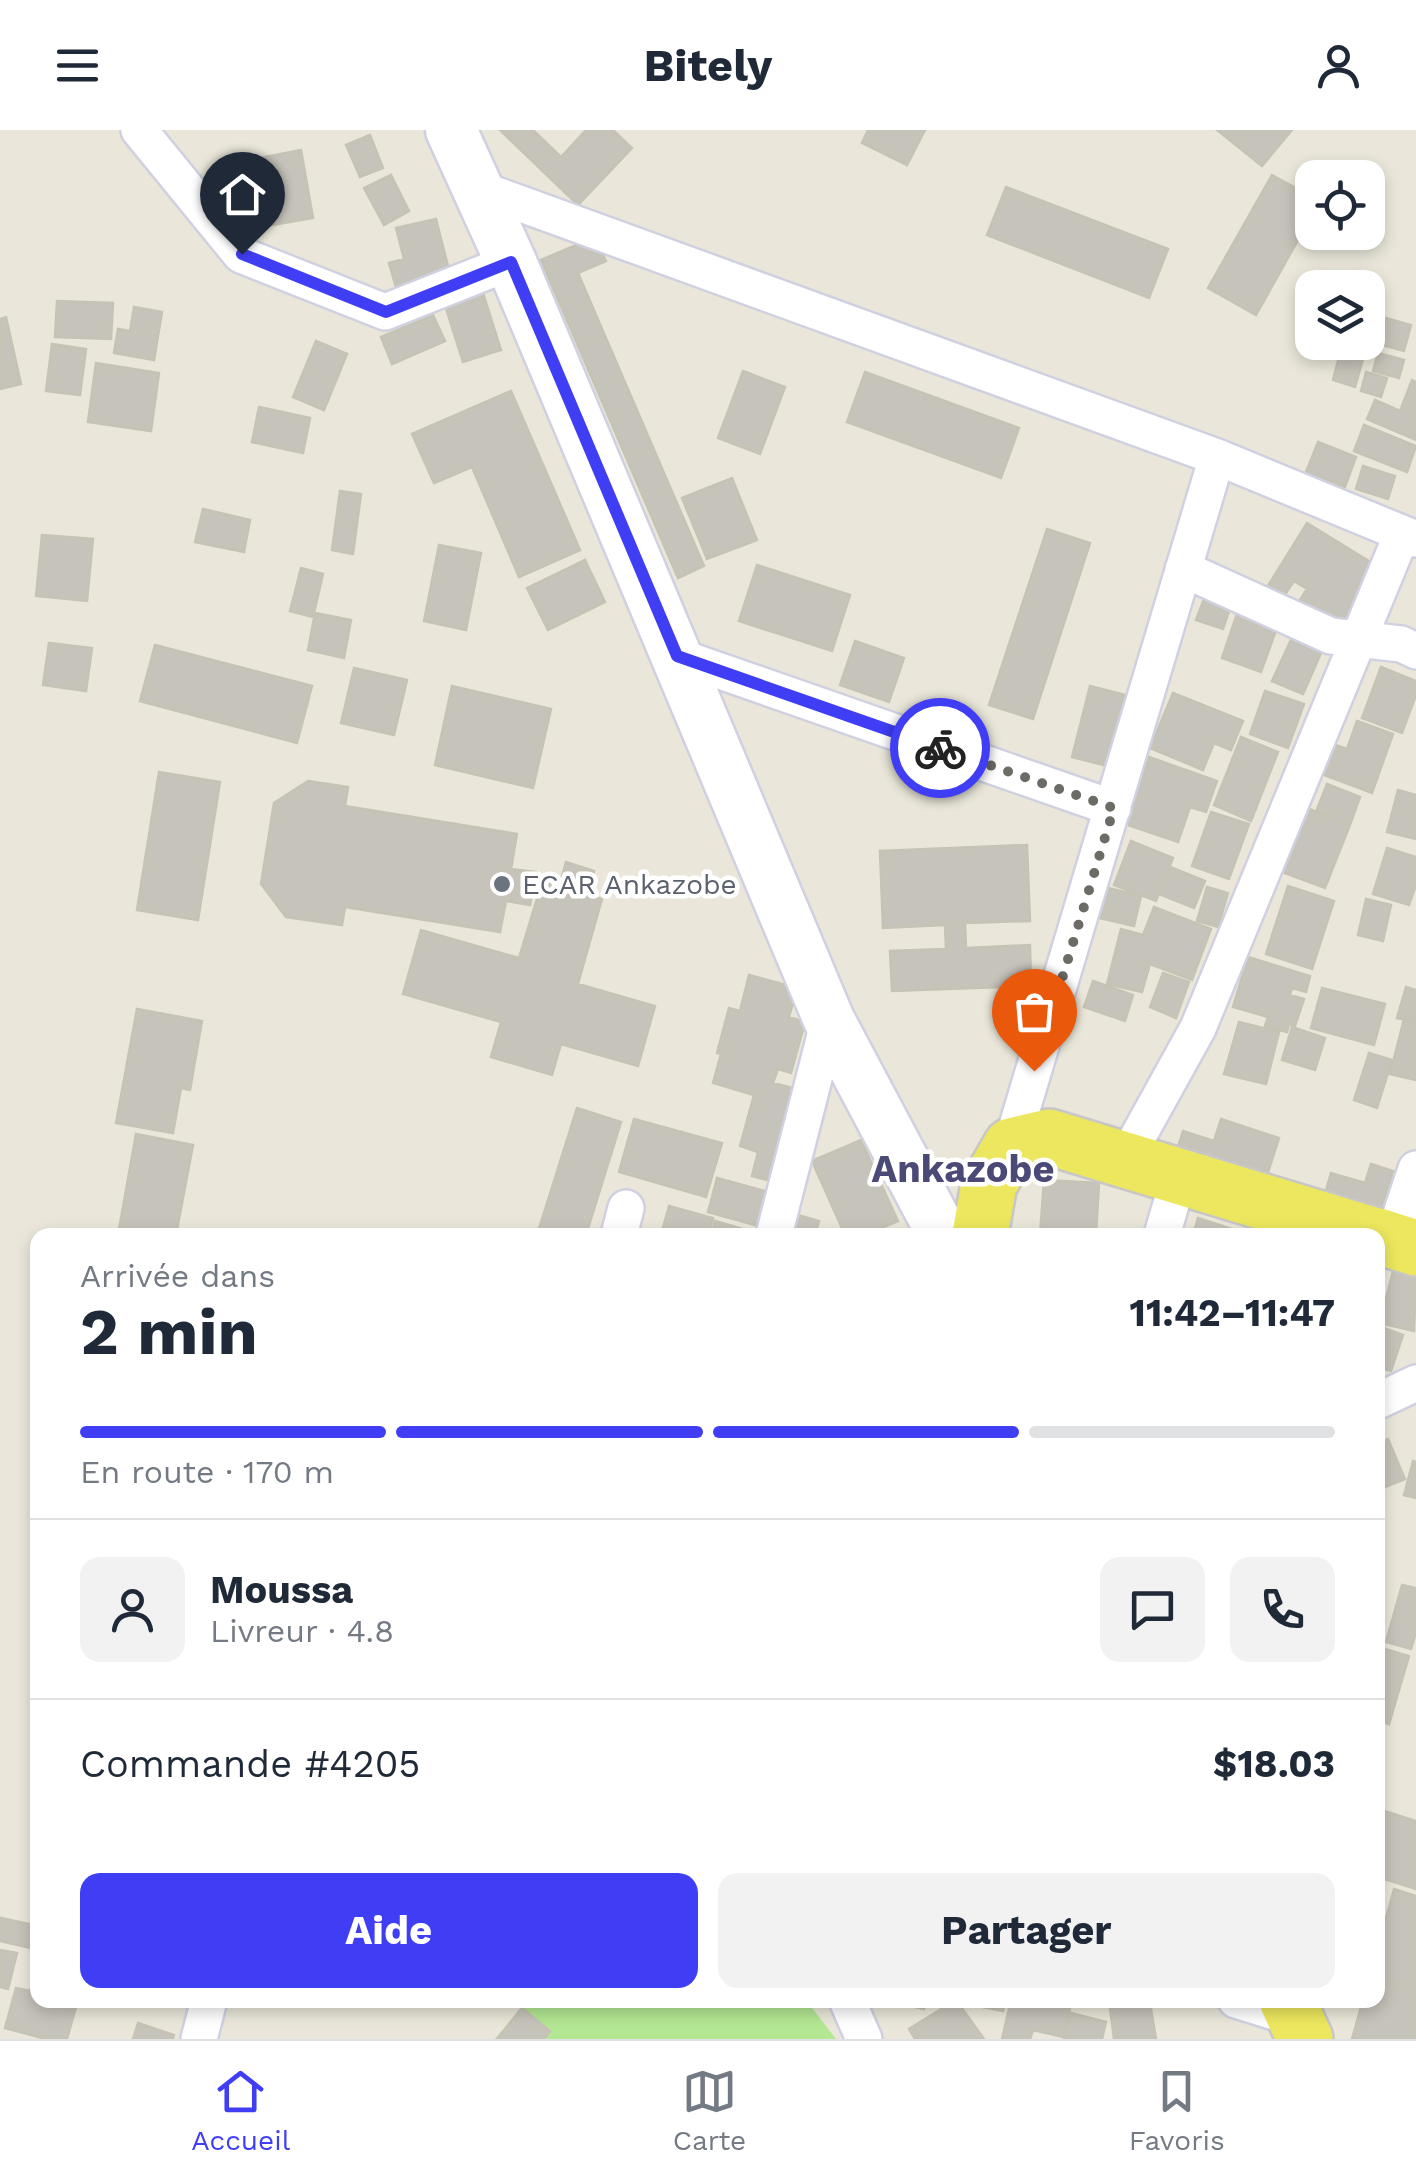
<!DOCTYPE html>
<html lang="fr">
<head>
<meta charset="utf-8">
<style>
  body { margin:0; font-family:"Work Sans",sans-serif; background:#f2f2f3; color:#1f2937; height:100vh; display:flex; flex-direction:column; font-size:38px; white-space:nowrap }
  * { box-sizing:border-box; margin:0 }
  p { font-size:32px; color:#747a83 }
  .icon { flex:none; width:55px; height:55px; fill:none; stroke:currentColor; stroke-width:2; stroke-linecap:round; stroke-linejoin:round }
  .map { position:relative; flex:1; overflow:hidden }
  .drawer { position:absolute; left:30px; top:1098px; width:1355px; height:780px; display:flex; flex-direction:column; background:#fff; border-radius:20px; box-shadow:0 5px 15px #0003 }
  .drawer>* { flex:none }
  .tools { position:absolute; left:1295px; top:30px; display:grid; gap:20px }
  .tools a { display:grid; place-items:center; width:90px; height:90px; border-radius:20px; background:#fff; box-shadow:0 5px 15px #0003; font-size:50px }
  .pin { position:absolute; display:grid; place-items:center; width:85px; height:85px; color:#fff; margin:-102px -42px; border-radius:50% 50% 50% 0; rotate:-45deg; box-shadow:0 0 10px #0007 }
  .pin .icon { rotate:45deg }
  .courier { position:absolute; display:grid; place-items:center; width:100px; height:100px; margin:-50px; border:8px solid #403ef4; border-radius:50%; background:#fff; color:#222; box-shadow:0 2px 12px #0007 }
  .summary em { font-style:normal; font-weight:700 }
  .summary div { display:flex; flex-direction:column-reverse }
  .summary { display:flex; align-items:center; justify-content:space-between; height:170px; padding:0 50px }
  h1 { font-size:65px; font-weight:700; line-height:75px }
  .bar { display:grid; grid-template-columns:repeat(4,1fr); gap:15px 10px; align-content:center; height:120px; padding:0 50px }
  .bar i { height:12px; border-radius:8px; background:#e0e1e3 }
  .bar .selected { background:#403ef4 }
  .bar p { grid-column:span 4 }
  .line { display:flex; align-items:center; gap:25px; padding:0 50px; border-top:2px solid #e0e1e3 }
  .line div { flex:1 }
  .round { display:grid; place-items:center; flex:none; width:105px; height:105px; border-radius:20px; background:#f2f2f3 }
  .button { display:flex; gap:20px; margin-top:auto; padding:20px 50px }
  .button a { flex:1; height:115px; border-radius:20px; background:#403ef4; color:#fff; font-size:40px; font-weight:700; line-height:115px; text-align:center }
  .button a+a { background:#f2f2f3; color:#1f2937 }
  header { display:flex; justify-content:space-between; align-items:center; height:130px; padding:0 50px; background:#fff; font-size:45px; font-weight:700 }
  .tab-bar { display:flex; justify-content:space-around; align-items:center; height:140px; border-top:2px solid #e0e1e3; background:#fff; font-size:28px; color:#747a83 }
  .tab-bar a { display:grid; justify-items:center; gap:5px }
  .tab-bar .selected { color:#403ef4 }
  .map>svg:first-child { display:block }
  .pitch { fill:#b3e793 }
  .building { fill:#c6c3ba; stroke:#c5c3b4; stroke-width:2.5 }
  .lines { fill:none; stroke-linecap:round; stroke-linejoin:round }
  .street-casing { stroke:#d0d0e1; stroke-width:40 }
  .secondary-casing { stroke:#d0d0e1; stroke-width:55 }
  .primary-casing { stroke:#c7c7c7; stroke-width:60 }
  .street { stroke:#fff; stroke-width:35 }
  .secondary { stroke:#fff; stroke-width:50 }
  .primary { stroke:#ece75e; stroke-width:55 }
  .done { stroke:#6c6b66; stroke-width:10; stroke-dasharray:0 18 }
  .route { stroke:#403ef4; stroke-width:12 }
  .worship-dot { fill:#6b7280; stroke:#fff; stroke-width:4 }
  .labels { text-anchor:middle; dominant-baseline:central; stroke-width:9; stroke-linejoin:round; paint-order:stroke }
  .worship-label { font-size:28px; fill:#5b616d; stroke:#fff; text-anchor:start }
  .district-label { font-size:38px; font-weight:bold; fill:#4b4a77; stroke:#fff }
</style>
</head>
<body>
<header><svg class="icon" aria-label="menu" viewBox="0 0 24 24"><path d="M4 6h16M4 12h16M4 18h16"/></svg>Bitely<svg class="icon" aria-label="person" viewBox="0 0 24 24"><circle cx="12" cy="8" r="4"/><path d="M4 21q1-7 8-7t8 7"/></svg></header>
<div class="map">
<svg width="1416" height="1909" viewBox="0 0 1416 1909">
  <rect width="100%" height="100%" fill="#eae7da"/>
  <!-- pitch -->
  <path class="pitch" d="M527 1870H806L836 1909H495Z"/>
  <!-- building -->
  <path class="building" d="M533 0 561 27 586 0H613L632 18 578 75 501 1Z
    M868 0H925L907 35 862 13Z
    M1217 0H1292L1262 36Z
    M370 5 383 38 360 47 346 15Z
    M301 20 313 88 272 95 260 28Z
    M391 45 409 81 384 95 364 58Z
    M1272 45 1312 67V85L1256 185 1208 158Z
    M1006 57 1168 119 1149 168 987 105Z
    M436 89 451 148 397 161 389 133 404 129 396 98Z
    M595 107 606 131 578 143 704 436 678 448 541 130Z
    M482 160 501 220 463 232 444 172Z
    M57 171 113 173 111 209 55 207Z
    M134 177 162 182 154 230 114 223 118 199 130 201Z
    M1368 183 1411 195 1404 221 1368 211Z
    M433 185 445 211 392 234 381 207Z
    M6 187 21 254 0 259V189Z
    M316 211 347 224 324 280 293 267Z
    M1343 212 1367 215 1355 257 1333 250Z
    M52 214 86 219 80 265 46 261Z
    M1378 223 1404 230 1399 248 1373 241Z
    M96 233 159 243 151 301 88 292Z
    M743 241 785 257 760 324 718 308Z
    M865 242 1019 298 1001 348 847 292Z
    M1366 242 1387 248 1381 267 1361 261Z
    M1412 250 1416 252V310L1367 289 1375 270 1400 281Z
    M511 261 580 420 519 447 472 337 434 353 412 304Z
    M259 277 310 288 303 323 252 312Z
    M1364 295 1416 316 1407 342 1354 321Z
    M1318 312 1356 327 1345 357 1306 342Z
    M1363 336 1395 346 1388 369 1356 359Z
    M732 348 757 410 707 429 682 368Z
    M340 361 361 364 353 424 332 420Z
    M203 379 250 390 244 422 195 412Z
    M1307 393 1380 438 1339 504 1295 478 1307 459 1294 451 1282 469 1266 459Z
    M1047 399 1090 413 1033 589 989 575Z
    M42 405 93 409 87 471 36 466Z
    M439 415 481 423 466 500 424 491Z
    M585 430 605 472 548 500 527 458Z
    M757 435 850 465 832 521 739 491Z
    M301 438 323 444 313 487 290 481Z
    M1207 461 1233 469 1223 499 1196 490Z
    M1238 481 1278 495 1261 542 1222 528Z
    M315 483 351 490 344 528 308 520Z
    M1295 501 1325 514 1303 564 1272 551Z
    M855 511 904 528 889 572 840 555Z
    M49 513 92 518 86 561 43 555Z
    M155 515 312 556 297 613 140 571Z
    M1381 537 1416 551V565L1402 603 1362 588Z
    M354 538 407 550 394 605 341 593Z
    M452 556 551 579 533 658 435 635Z
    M1090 556 1125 565 1107 636 1072 627Z
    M1265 561 1304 574 1288 618 1250 604Z
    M1173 563 1243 591 1231 620 1214 613 1203 640 1150 618Z
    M1357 591 1393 604 1372 663 1316 642 1327 612 1347 619Z
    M1241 607 1278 622 1251 691 1214 675Z
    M1149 627 1217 651 1206 682 1190 677 1178 712 1125 694Z
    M159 642 220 652 198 790 137 780Z
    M308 651 348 657 345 676 517 704 511 739 536 742 530 775 506 771 500 802 345 777 342 795 286 787 261 754 274 673Z
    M1327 654 1360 667 1350 695 1316 682Z
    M1398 660 1416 665V709L1387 702Z
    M1307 678 1350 695 1325 758 1282 742Z
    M1211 682 1249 694 1229 749 1192 736Z
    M1131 711 1173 728 1156 771 1114 755Z
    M1027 715 1030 791 965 793 966 818 1030 815 1031 856 892 861 890 821 946 819 945 795 883 798 880 721Z
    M1387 718 1416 727V755L1409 775 1373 764Z
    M566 732 594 741 587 765 602 769 578 854 655 876 638 936 561 914 552 945 491 927 501 892 403 864 421 800 519 828 542 752 559 757Z
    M1170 737 1205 751 1194 778 1159 764Z
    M1288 756 1334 771 1312 839 1266 824Z
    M1207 757 1228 763 1218 797 1197 791Z
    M1108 758 1141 766 1134 796 1100 788Z
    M1366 769 1391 775 1383 811 1358 805Z
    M1154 777 1211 799 1192 850 1150 834 1142 862 1107 854 1121 799 1143 805Z
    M1248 827 1310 846 1306 862 1292 858 1290 865 1304 869 1295 896 1289 894 1287 902 1265 896 1268 887 1233 877Z
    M1163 843 1189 852 1176 888 1150 877Z
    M749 845 797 858 789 887 805 892 791 943 778 939 773 953 800 960 775 1052 752 1046 758 1022 740 1016 754 965 713 953 721 924 717 923 729 878 740 881Z
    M1093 851 1133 865 1125 891 1084 877Z
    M1406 857 1416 860V892L1397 888Z
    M1322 858 1385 874 1374 915 1311 898Z
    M137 879 202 891 190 960 181 958 173 1003 116 993Z
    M1404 889 1416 892V950L1390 944Z
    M1239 892 1279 902 1266 954 1224 944Z
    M1292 897 1325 908 1315 940 1282 930Z
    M1369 923 1392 930 1377 978 1354 970Z
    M577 978 621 992 586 1105H537Z
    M634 989 722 1013 706 1067 619 1042Z
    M1221 989 1279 1008 1264 1055 1175 1027 1183 1001 1214 1011Z
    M136 1004 193 1015 176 1105H118Z
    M861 1010 898 1091 865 1105H845L812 1031Z
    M1371 1034 1393 1041 1379 1089 1322 1074 1331 1043 1365 1053Z
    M717 1048 776 1064 766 1098 708 1082Z
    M1044 1050 1099 1053 1096 1105H1040Z
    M669 1076 713 1088 708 1105H661Z
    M791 1083 819 1091 815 1105H784Z
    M1198 1088 1250 1105H1193Z
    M715 1091 764 1105H711Z
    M1393 1141 1416 1147 1414 1201 1380 1193Z
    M1378 1196 1403 1205 1391 1241 1378 1237Z
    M1388 1309 1405 1349 1378 1360V1314Z
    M1413 1331 1416 1332V1368L1404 1365Z
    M1402 1455 1416 1458V1502L1411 1519 1386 1512Z
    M1378 1517 1409 1526 1389 1594 1378 1590Z
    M1378 1679 1416 1691V1759L1378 1747Z
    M1394 1759 1416 1766V1857L1378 1846V1817Z
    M1 1788 38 1796 35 1819 0 1811Z
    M0 1820 17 1823 8 1859 0 1857Z
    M38 1834V1870H78L67 1909H46L5 1898 16 1858 30 1861Z
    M1378 1846 1416 1857V1909H1352L1363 1870H1378Z
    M885 1870H926L924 1879Z
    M956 1870 984 1909H915L909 1899Z
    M979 1870H1005L1003 1881 978 1876Z
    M1011 1870H1053L1071 1874 1063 1907 1033 1900 1030 1909H1002Z
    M1150 1873 1156 1909H1114L1110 1878Z
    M522 1878 550 1901 544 1909H497Z
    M1071 1883 1106 1892 1102 1909H1064Z
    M138 1893 174 1905 173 1909H133Z"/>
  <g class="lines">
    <defs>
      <path id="street" d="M139 0 241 125 385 182 511 132
        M480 59 1217 327 1416 409
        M1183 439 1331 506 1401 514 1416 521
        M677 526 1113 678
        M1011 1016 1217 327
        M1125 1030 1198 898 1402 404
        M619 1105 626 1078
        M774 1105 829 890
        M1162 1105 1179 1047
        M1392 1111 1416 1039
        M1378 1271 1416 1253
        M847 1870 864 1909
        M1236 1870 1297 1889
        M199 1909 209 1870"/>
      <path id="secondary" d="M451 0 511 132 829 890 943 1105"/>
      <path id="primary" d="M980 1105 989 1054 1011 1016 1049 1007 1373 1105
        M1378 1106 1416 1118
        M1287 1870 1305 1909"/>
    </defs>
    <!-- street casing -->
    <use href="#street" class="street-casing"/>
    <!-- secondary casing -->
    <use href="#secondary" class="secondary-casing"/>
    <!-- primary casing -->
    <use href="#primary" class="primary-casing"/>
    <!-- street -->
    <use href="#street" class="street"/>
    <!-- secondary -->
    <use href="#secondary" class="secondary"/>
    <!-- primary -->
    <use href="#primary" class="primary"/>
  </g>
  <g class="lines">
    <!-- done -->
    <path class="done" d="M940 618 1114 678 1034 941"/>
    <!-- route -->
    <path class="route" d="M242 124 386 182 511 132 677 526 940 618"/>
  </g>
  <!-- markers -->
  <circle class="worship-dot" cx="502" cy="754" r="10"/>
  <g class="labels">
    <!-- worship labels -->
    <g class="worship-label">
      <text x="522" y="754">ECAR Ankazobe</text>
    </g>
    <!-- district labels -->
    <g class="district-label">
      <text x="963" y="1039">Ankazobe</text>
    </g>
  </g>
</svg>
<div class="tools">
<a><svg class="icon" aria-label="locate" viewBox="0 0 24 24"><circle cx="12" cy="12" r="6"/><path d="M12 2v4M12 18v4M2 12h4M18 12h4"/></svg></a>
<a><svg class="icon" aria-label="layers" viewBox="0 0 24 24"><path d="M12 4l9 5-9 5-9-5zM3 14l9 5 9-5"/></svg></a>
</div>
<div class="pin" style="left:1034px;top:941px;background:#ea580c"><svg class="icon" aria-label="bag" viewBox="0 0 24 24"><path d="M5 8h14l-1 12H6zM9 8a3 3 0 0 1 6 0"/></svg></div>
<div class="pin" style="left:242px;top:124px;background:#1f2937"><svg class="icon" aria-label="home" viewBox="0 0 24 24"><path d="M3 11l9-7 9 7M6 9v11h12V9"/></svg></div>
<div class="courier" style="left:940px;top:618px"><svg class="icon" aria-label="bike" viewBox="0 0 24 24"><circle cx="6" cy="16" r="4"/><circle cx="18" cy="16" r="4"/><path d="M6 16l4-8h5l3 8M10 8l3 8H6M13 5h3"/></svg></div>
<section class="drawer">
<div class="summary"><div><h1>2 min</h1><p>Arrivée dans</p></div><em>11:42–11:47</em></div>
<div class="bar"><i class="selected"></i><i class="selected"></i><i class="selected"></i><i></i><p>En route · 170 m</p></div>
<div class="line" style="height:180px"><a class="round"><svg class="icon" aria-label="person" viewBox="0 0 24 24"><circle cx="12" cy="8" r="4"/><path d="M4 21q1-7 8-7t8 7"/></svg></a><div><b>Moussa</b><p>Livreur · 4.8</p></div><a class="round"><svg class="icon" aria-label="chat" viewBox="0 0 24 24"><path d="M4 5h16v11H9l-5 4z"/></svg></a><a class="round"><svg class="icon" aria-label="phone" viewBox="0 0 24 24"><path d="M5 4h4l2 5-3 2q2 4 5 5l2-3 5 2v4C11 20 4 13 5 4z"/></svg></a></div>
<div class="line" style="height:130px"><div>Commande #4205</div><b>$18.03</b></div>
<div class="button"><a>Aide</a><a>Partager</a></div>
</section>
</div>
<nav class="tab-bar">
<a class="selected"><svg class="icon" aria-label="home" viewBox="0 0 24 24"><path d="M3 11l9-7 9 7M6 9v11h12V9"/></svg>Accueil</a>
<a><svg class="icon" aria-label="map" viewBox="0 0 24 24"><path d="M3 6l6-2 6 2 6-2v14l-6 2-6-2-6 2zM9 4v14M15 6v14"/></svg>Carte</a>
<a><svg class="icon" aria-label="saved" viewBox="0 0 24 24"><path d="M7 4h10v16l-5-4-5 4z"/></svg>Favoris</a>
</nav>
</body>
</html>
